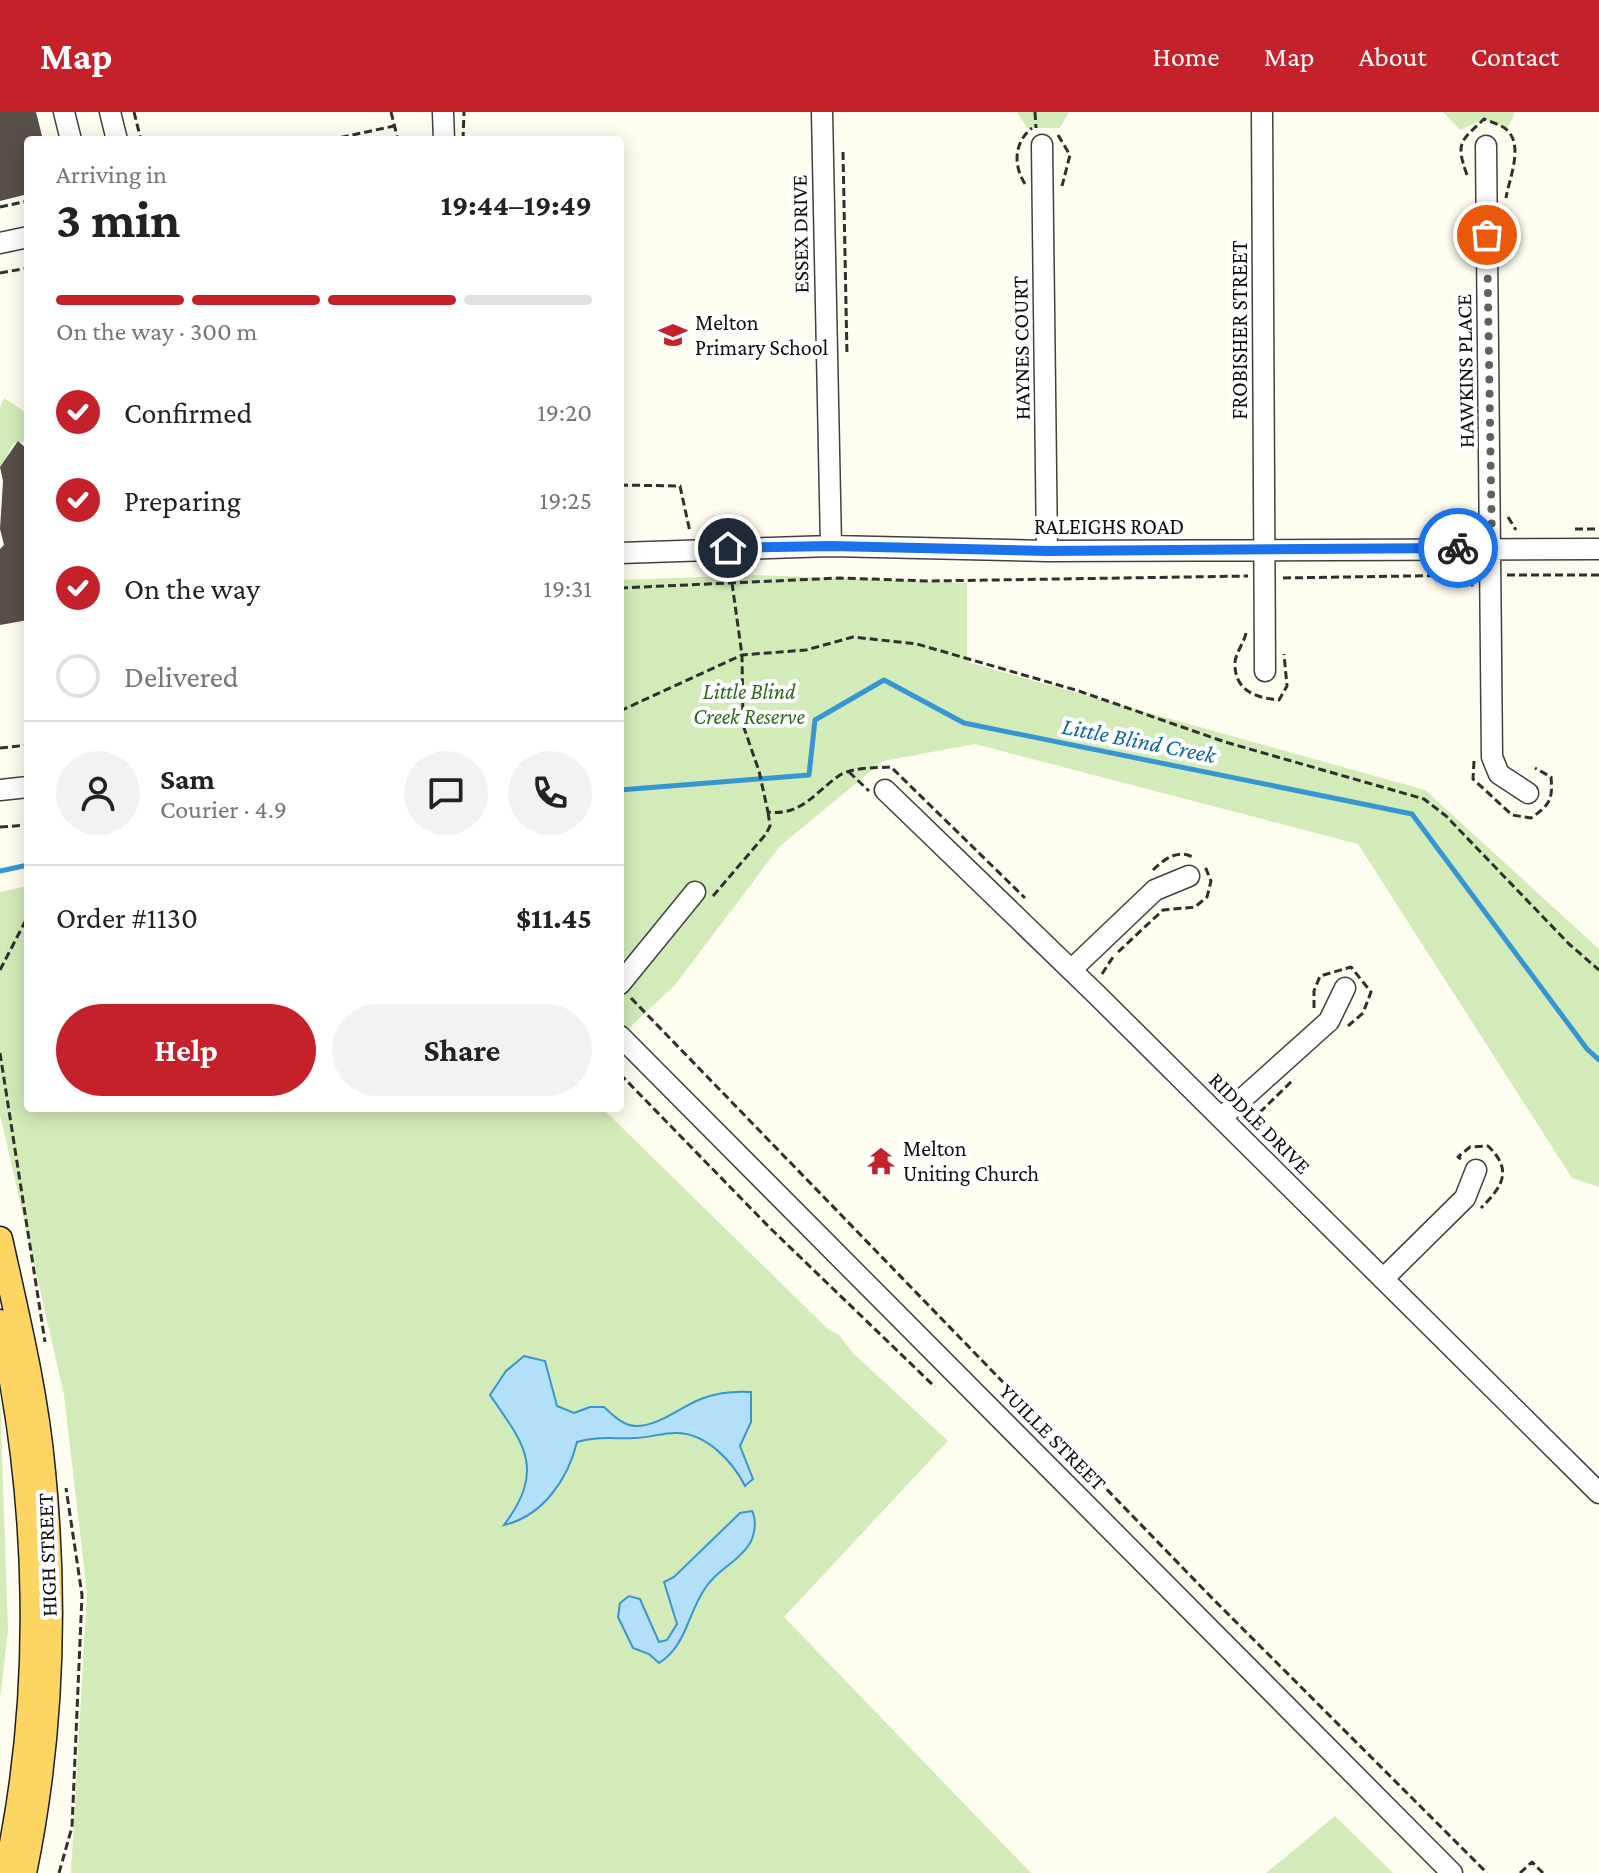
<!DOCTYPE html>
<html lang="en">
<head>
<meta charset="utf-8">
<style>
  body { margin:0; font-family:"Crimson Pro",serif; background:#f2f2f2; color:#222; height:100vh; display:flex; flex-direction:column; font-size:30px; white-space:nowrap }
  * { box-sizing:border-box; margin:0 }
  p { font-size:26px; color:#767676 }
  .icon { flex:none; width:44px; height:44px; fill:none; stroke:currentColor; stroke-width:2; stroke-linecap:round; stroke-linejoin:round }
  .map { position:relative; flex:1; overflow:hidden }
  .details { position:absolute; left:24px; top:24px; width:600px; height:976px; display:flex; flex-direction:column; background:#fff; border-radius:8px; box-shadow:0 4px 20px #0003 }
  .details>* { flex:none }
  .pin { position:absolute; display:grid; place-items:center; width:68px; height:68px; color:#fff; margin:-34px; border:4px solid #fff; border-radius:50%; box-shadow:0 2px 8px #0007 }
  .courier { position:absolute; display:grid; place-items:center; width:80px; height:80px; margin:-40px; border:6px solid #1a73e8; border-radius:50%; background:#fff; color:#222; box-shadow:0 2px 10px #0007 }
  .overview em { font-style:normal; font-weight:700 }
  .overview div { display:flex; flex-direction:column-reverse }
  .overview { display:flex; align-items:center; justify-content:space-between; height:136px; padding:0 32px }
  h1 { font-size:52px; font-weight:700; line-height:60px }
  .bar { display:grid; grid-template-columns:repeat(4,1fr); gap:12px 8px; align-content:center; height:96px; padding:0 32px }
  .bar i { height:10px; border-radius:6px; background:#e0e0e0 }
  .bar .selected { background:#c4212b }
  .bar p { grid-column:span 4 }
  .line { display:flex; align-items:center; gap:20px; padding:0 32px; border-top:2px solid #e0e0e0 }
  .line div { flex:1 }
  .round { display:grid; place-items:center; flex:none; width:84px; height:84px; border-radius:42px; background:#f2f2f2 }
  ol { padding:0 32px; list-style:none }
  li { display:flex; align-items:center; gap:24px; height:88px }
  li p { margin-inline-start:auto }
  li .icon { padding:8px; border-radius:50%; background:#c4212b; color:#fff; stroke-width:4 }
  li:last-child { color:#767676 }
  li i { width:44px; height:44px; border:4px solid #e0e0e0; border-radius:50% }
  .button { display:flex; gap:16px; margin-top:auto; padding:16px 32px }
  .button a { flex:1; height:92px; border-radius:48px; background:#c4212b; color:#fff; font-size:32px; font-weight:700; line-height:92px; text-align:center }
  .button a+a { background:#f2f2f2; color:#222 }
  header { display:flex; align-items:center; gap:48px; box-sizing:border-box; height:112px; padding:0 40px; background:#c4212b; color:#fff }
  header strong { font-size:38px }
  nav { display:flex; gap:44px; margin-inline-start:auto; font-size:28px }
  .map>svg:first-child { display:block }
  .green { fill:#d3ebb8 }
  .water { fill:#b3dff8; stroke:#3796d2; stroke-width:2 }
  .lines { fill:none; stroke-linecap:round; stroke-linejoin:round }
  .stream { stroke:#3796d2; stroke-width:5 }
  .building { fill:#584f4a }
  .minor-casing { stroke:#414141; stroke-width:23 }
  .major-casing { stroke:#1f1f1f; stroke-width:27 }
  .path { stroke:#303030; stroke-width:3; stroke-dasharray:8 4; stroke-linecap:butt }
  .minor { stroke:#fff; stroke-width:20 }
  .major { stroke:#fdd562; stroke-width:24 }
  .done { stroke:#62615d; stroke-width:8; stroke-dasharray:0 14.4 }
  .route { stroke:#1a73e8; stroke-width:10 }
  .labels { text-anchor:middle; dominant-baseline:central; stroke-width:8; stroke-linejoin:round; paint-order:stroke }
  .street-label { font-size:22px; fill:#0e0e0e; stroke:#fff }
  .poi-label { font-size:22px; fill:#0e0e0e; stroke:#fff; text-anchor:start }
  .park-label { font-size:22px; font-style:italic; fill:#2d691c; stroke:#fff }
  .water-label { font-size:24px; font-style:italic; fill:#1367a5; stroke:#fff }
</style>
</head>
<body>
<header>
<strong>Map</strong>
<nav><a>Home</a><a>Map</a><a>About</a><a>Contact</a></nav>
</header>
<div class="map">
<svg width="1599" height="1761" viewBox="0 0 1599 1761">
  <rect width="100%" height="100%" fill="#fffcf0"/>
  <!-- green -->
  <path class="green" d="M1017 0H1069L1060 16H1027Z
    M1443 0H1515L1507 17 1484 7 1460 18Z
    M4 286 28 302V334L24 330 13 331 0 358V296Z
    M755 463 967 471V550L1425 678 1599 837V1075L1572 1066 1358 732 975 632 883 649 780 734 675 873 626 919 620 914V468Z
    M28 774V996H602L828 1217 839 1223 852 1240 948 1329 784 1505 1031 1761H71L87 1481 64 1283 0 1002V780Z
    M0 1284 8 1518 0 1587Z
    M1335 1704 1393 1761H1266Z"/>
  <!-- water -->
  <path class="water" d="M524 1244 545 1249 557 1294 574 1301 590 1295H604C613 1303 623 1314 636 1314 659 1314 680 1295 701 1287 716 1281 735 1279 751 1280V1310L740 1334 753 1367 745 1374C733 1350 707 1322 678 1321 664 1320 649 1326 634 1326 615 1327 596 1324 577 1330 568 1367 543 1404 504 1413 546 1357 524 1332 490 1283L506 1259Z
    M752 1399C757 1408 755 1425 748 1434 738 1450 716 1458 704 1478 687 1504 686 1534 659 1551L649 1542 633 1536 618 1505 620 1491 629 1484 640 1487 659 1530 667 1528 677 1512 664 1470 674 1465 740 1401Z"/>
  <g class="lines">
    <!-- stream -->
    <path class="stream" d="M620 678 809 663 815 608 884 568 964 611 1412 702 1587 937 1599 948
      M0 759 28 753"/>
  </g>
  <!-- building -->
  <path class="building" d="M0 0H36L43 28H28V82L0 89Z
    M18 329 28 338V508L0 513V437L4 433 0 417 3 369 0 355Z"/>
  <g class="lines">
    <defs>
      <path id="minor" d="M64 0 71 28
        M110 0 117 28
        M443 0 444 28
        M822 0 831 434
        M1262 0 1265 559
        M1042 33 1047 439
        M1486 34 1492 645 1499 662 1528 681
        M0 131 28 125
        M620 441 831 434 1047 439 1599 437
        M0 678 28 675
        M885 678 1097 883 1599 1381
        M1071 858 1155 778 1189 764
        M620 872 695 780
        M620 924 1452 1761
        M1221 1006 1329 909 1345 876
        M1383 1167 1465 1086 1476 1058"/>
      <path id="major" d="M0 1127C17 1204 36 1281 43 1360 56 1494 51 1630 24 1761
        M0 1210C40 1388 45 1582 6 1761"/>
    </defs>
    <!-- minor casing -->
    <use href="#minor" class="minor-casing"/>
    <!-- major casing -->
    <use href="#major" class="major-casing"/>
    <!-- path -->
    <path class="path" d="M134 0 141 28
      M391 0 398 28
      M1035 0 1036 16
      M1058 23 1070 43 1062 74
      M329 28 394 14
      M463 28 464 0
      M843 40 847 244
      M1467 63C1455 30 1461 29 1484 7 1491 10 1502 13 1507 18 1524 34 1509 67 1506 86
      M1025 72C1013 53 1014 30 1032 16
      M0 95 28 89
      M0 161 28 156
      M620 373 680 374 690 420
      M1508 405 1516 418
      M1575 417H1599
      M1461 463 1473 474
      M1507 463H1599
      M1283 466 1472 463
      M732 471 742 543 743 613 759 659 768 700C802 704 815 680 840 663 853 655 876 656 891 655L1025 786
      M620 476 839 466 929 469 1248 464
      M1246 521C1244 531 1235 542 1235 551 1234 579 1257 586 1279 588L1287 574 1284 542
      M620 599 742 543 806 538 853 525 917 532 1079 579 1225 630 1424 687 1446 704 1569 832 1599 858
      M0 636 28 633
      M1474 649 1473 667 1512 703 1531 706C1550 693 1553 687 1551 665L1535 656
      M849 660 869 679
      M0 715 28 713
      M1153 758C1164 747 1179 736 1194 746
      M713 784 766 722 770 714 768 700
      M1118 840 1163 798 1195 795 1207 785 1211 769 1204 752
      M0 858 28 804
      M1102 862 1113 845
      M631 886 1212 1486 1487 1761
      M1314 896V879L1320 864 1351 855 1371 880 1363 901 1348 914
      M0 941 45 1230
      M620 962 770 1116 935 1275
      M1251 1009 1294 967
      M1461 1047 1458 1045 1470 1035 1488 1034C1513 1058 1503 1074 1481 1096
      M59 1761 72 1715 82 1483 66 1376
      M1520 1761 1532 1750 1543 1761"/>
    <!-- minor -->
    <use href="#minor" class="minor"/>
    <!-- major -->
    <use href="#major" class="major"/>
  </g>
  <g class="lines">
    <!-- done -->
    <path class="done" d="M1458 436 1492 435 1487 123"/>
    <!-- route -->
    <path class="route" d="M728 436 831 434 1047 439 1458 436"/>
  </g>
  <!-- icons -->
  <defs>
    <symbol id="school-bare" viewBox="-9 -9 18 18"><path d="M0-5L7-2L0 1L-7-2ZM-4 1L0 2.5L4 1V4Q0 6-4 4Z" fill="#c4212b" stroke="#fff" stroke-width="2.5" paint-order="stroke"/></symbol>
    <symbol id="temple-bare" viewBox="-9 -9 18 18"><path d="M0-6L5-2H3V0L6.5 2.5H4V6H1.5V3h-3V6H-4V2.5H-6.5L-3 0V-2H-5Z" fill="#c4212b" stroke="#fff" stroke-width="2.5" paint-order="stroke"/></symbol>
  </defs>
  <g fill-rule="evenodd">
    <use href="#school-bare" x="653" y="203" width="40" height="40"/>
    <use href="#temple-bare" x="861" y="1029" width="40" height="40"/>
  </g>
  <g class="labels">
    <!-- street labels -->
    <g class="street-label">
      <text transform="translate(800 122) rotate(-91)">ESSEX DRIVE</text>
      <text transform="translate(1239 218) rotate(-90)">FROBISHER STREET</text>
      <text transform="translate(1021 236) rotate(-91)">HAYNES COURT</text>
      <text transform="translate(1465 259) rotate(-91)">HAWKINS PLACE</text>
      <text x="1109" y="414">RALEIGHS ROAD</text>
      <text transform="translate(1260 1011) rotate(45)">RIDDLE DRIVE</text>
      <text transform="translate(1053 1325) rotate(45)">YUILLE STREET</text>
      <text transform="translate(47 1443) rotate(-92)">HIGH STREET</text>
    </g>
    <!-- poi labels -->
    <g class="poi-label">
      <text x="695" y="210">Melton<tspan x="695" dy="25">Primary School</tspan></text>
      <text x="903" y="1036">Melton<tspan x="903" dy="25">Uniting Church</tspan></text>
    </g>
    <!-- park labels -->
    <g class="park-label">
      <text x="749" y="579">Little Blind<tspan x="749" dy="25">Creek Reserve</tspan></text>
    </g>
    <!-- water labels -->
    <g class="water-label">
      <text transform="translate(1139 628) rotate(11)">Little Blind Creek</text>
    </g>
  </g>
</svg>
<div class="pin" style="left:1487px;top:123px;background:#ea580c"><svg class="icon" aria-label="bag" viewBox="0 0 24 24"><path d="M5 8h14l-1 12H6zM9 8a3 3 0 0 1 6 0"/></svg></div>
<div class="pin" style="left:728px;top:436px;background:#1f2937"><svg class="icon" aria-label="home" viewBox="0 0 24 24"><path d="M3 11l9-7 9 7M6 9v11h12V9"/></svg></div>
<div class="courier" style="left:1458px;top:436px"><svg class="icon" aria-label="bike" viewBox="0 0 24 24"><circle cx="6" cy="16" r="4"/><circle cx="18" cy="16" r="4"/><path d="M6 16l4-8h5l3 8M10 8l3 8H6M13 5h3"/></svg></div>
<section class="details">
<div class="overview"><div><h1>3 min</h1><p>Arriving in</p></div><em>19:44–19:49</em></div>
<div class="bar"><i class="selected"></i><i class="selected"></i><i class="selected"></i><i></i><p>On the way · 300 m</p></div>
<ol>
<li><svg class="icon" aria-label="check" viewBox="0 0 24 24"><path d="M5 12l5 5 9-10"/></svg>Confirmed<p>19:20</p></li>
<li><svg class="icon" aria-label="check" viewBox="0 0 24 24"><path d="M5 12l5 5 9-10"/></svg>Preparing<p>19:25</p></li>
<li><svg class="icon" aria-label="check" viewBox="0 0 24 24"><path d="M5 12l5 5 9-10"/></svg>On the way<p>19:31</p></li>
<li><i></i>Delivered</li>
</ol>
<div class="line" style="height:144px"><a class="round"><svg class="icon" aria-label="person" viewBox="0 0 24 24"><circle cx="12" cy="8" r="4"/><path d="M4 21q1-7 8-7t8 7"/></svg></a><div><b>Sam</b><p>Courier · 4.9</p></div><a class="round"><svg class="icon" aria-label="chat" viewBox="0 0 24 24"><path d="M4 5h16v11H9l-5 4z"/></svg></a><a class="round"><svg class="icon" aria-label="phone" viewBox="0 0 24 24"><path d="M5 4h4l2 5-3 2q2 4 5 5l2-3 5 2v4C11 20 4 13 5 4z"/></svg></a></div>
<div class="line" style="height:104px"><div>Order #1130</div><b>$11.45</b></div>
<div class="button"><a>Help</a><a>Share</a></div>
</section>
</div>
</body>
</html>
